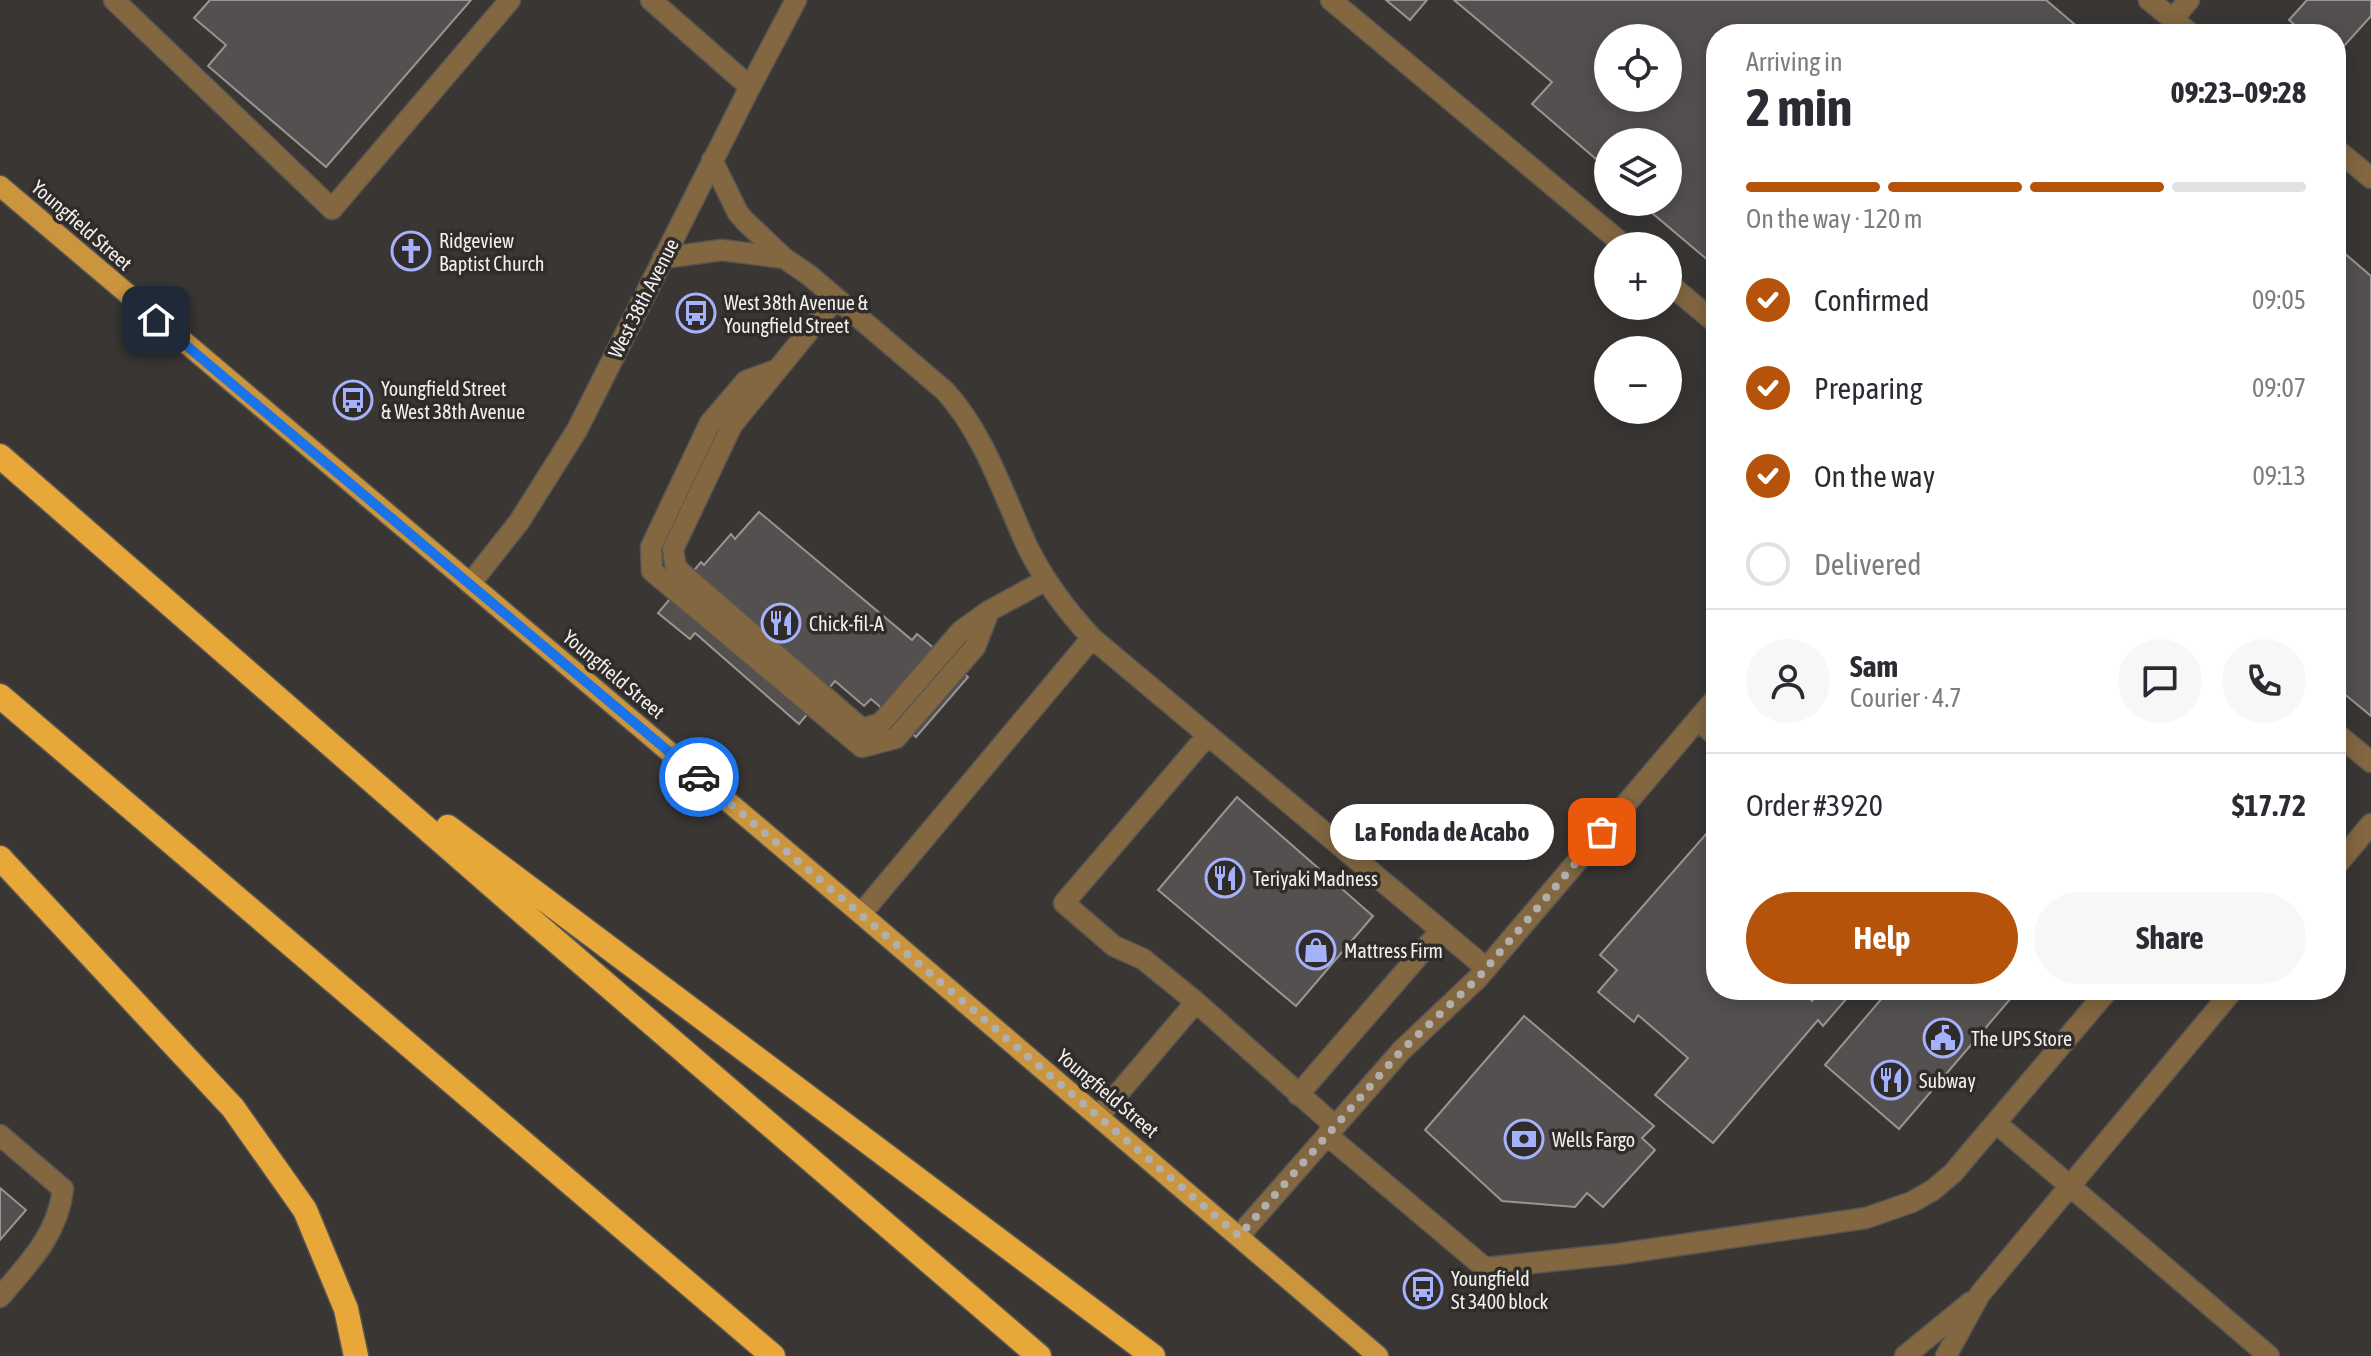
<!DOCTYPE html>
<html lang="en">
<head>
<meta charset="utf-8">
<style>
  body { margin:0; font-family:"Asap Condensed",sans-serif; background:#f7f7f7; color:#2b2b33; height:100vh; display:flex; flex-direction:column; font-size:30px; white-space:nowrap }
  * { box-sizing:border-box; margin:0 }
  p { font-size:26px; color:#7c7c81 }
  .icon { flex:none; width:44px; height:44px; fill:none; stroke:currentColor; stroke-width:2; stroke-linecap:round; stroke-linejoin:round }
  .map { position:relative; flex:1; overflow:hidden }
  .side { position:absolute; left:1706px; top:24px; width:640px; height:976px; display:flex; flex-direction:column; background:#fff; border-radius:32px; box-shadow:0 4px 20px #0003 }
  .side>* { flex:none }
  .controls { position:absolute; left:1594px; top:24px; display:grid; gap:16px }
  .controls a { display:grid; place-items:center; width:88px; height:88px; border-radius:50%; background:#fff; box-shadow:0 4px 20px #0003; font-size:40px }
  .pin { position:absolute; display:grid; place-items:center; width:68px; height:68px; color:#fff; margin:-34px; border-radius:16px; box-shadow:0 4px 12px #0006 }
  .courier { position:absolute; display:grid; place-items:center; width:80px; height:80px; margin:-40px; border:6px solid #1a73e8; border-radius:50%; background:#fff; color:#222; box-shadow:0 2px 10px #0007 }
  .bubble { position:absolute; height:56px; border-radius:28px; background:#fff; box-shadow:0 4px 20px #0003; font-size:26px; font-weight:700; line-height:56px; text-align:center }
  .head em { font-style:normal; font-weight:700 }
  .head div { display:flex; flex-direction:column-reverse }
  .head { display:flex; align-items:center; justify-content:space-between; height:136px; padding:0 40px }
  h1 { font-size:52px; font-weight:700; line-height:60px }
  .bar { display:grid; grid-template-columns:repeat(4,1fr); gap:12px 8px; align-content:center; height:96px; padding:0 40px }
  .bar i { height:10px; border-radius:6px; background:#e1e1e2 }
  .bar .active { background:#b45309 }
  .bar p { grid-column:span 4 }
  .line { display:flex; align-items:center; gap:20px; padding:0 40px; border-top:2px solid #e1e1e2 }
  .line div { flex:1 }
  .round { display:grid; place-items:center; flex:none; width:84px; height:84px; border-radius:42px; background:#f7f7f7 }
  ol { padding:0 40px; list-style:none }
  li { display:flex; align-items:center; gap:24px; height:88px }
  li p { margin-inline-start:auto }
  li .icon { padding:8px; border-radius:50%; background:#b45309; color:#fff; stroke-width:4 }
  li:last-child { color:#7c7c81 }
  li i { width:44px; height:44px; border:4px solid #e1e1e2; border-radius:50% }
  .button { display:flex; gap:16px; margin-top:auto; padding:16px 40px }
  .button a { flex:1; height:92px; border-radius:48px; background:#b45309; color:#fff; font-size:32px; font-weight:700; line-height:92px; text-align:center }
  .button a+a { background:#f7f7f7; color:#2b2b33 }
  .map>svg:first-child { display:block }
  .building { fill:#53504f; stroke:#999595; stroke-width:2; fill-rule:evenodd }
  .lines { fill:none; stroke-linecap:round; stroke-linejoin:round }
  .minor-casing { stroke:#575452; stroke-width:23 }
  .major-casing { stroke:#575452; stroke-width:23 }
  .highway-casing { stroke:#575452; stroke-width:27 }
  .minor { stroke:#826741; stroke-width:20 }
  .major { stroke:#cb953e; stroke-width:20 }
  .highway { stroke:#e8a739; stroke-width:24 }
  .done { stroke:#b1afae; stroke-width:8; stroke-dasharray:0 14.4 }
  .route { stroke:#1a73e8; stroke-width:10 }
  .labels { text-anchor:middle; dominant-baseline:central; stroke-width:7; stroke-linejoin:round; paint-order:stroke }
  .street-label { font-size:20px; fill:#f2f0ef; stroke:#2f2c2a }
  .poi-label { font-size:20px; fill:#f2f0ef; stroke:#2f2c2a; text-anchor:start }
</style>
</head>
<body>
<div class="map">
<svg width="2371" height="1356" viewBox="0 0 2371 1356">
  <rect width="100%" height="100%" fill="#393634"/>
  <!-- building -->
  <path class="building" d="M210 0H471L326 167 208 66 226 45 194 18Z
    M1386 0H1427L1410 20Z
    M1454 0H2046L2086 34H1716V267L1645 207 1649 202H1668V142H1621L1615 137 1596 159 1532 104 1552 82ZM1608 38H1668V98H1608Z
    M2307 0H2371V16L2336 55V34H2305L2289 20Z
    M2336 246 2371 276V716L2336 687Z
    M759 512 912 640 917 634 968 677 916 737 871 699 864 706 835 681 799 724 695 633 690 639 658 613 701 562 704 565 731 534 735 539Z
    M1237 797 1373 916 1296 1006 1158 890Z
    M1714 825 1716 990H1800L1812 1001 1822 990H1854L1823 1026 1818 1020 1713 1143 1655 1095 1688 1058 1638 1015 1634 1022 1598 992 1617 970 1600 955Z
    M1889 990H2018L1899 1129 1825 1065Z
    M1524 1016 1654 1126 1642 1138 1655 1150 1603 1207 1587 1193 1575 1207 1502 1201 1425 1130Z
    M0 1188 26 1210 0 1240Z"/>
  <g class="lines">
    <defs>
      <path id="minor" d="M114 0 332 209 510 0
        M651 0 750 87
        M1331 0 1625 246
        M2149 0 2191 34
        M2172 20 2189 0
        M2336 149 2371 178
        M712 160 738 213 745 221 784 258 809 275 945 391C985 435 1003 494 1028 548 1045 582 1066 610 1092 638L1486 968
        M663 258 722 250 784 258
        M1668 283 1716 323
        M836 298 732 425 673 549 676 568 862 729 881 723 961 631 989 611 1046 580
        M776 370 746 381 710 423 651 547 652 571 862 747 896 738 975 647 989 611
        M470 584 519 522 577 430 750 87 796 0
        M1698 720 1716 736
        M2336 733 2371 762
        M1207 736 1064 903 1114 946 1143 959 1196 1002 1335 1126
        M2336 866 2371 824
        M861 914 1092 638
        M1298 1095 1441 930
        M1099 1116 1196 1002
        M1996 1123 2269 1356
        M0 1135 63 1189C58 1234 29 1263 0 1297
        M1327 1135 1485 1268 1618 1254 1866 1218 1912 1202 1933 1190 1953 1173 2108 990
        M1239 1236 1401 1051 1478 978 1716 698
        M1905 1356 1971 1302
        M1946 1356 1980 1294 2233 990"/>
      <path id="major" d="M0 186 861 914 1378 1356"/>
      <path id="highway" d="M0 456 528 917 1039 1356
        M0 696 773 1356
        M448 827 1153 1356
        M0 858 233 1108 305 1210 346 1309 356 1356"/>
    </defs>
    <!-- minor casing -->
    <use href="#minor" class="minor-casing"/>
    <!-- major casing -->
    <use href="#major" class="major-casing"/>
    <!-- highway casing -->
    <use href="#highway" class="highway-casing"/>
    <!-- minor -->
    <use href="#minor" class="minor"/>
    <!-- major -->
    <use href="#major" class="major"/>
    <!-- highway -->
    <use href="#highway" class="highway"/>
  </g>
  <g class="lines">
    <!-- done -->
    <path class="done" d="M699 777 1239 1236 1401 1051 1478 978 1602 832"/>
    <!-- route -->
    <path class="route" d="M156 320 699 777"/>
  </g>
  <!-- icons -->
  <defs>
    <symbol id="church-ring" viewBox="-11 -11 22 22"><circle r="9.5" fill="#2f2c2a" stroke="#a6b1fc" stroke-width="1.5"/><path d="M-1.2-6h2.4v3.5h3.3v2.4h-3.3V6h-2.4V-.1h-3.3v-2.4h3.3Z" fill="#a6b1fc"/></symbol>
    <symbol id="bus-ring" viewBox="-11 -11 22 22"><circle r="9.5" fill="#2f2c2a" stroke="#a6b1fc" stroke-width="1.5"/><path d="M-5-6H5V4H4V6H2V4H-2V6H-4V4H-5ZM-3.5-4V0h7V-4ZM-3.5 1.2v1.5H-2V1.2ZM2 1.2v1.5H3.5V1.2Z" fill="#a6b1fc"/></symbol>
    <symbol id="restaurant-ring" viewBox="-11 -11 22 22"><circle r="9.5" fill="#2f2c2a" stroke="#a6b1fc" stroke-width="1.5"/><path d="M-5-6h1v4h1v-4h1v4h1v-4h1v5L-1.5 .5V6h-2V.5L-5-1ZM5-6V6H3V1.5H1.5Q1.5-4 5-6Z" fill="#a6b1fc"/></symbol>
    <symbol id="shop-ring" viewBox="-11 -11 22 22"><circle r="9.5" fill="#2f2c2a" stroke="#a6b1fc" stroke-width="1.5"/><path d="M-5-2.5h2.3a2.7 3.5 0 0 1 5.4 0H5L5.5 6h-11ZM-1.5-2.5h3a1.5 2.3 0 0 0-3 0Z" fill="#a6b1fc"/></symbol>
    <symbol id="civic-ring" viewBox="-11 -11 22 22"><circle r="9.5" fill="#2f2c2a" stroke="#a6b1fc" stroke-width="1.5"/><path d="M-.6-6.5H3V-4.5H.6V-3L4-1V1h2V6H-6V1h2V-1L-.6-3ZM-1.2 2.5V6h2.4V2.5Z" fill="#a6b1fc"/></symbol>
    <symbol id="bank-ring" viewBox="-11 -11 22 22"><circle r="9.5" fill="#2f2c2a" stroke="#a6b1fc" stroke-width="1.5"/><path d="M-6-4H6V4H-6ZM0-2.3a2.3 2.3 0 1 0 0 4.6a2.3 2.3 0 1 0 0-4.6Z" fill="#a6b1fc"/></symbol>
  </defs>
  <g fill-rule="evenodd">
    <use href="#church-ring" x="389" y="229" width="44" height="44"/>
    <use href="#bus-ring" x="674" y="291" width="44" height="44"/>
    <use href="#bus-ring" x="331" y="378" width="44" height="44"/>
    <use href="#restaurant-ring" x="759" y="601" width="44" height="44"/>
    <use href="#restaurant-ring" x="1203" y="856" width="44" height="44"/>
    <use href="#shop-ring" x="1294" y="928" width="44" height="44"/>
    <use href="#civic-ring" x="1921" y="1016" width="44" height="44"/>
    <use href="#restaurant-ring" x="1869" y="1058" width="44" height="44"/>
    <use href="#bank-ring" x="1502" y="1117" width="44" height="44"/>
    <use href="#bus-ring" x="1401" y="1267" width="44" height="44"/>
  </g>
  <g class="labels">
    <!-- street labels -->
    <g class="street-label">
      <text transform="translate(82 225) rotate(41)">Youngfield Street</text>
      <text transform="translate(643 298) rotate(-63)">West 38th Avenue</text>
      <text transform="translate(614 674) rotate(40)">Youngfield Street</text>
      <text transform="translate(1108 1093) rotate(40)">Youngfield Street</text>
    </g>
    <!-- poi labels -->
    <g class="poi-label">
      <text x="439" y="240">Ridgeview<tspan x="439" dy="23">Baptist Church</tspan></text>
      <text x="724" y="302">West 38th Avenue &amp;<tspan x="724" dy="23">Youngfield Street</tspan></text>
      <text x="381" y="388">Youngfield Street<tspan x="381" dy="23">&amp; West 38th Avenue</tspan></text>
      <text x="809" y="623">Chick-fil-A</text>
      <text x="1253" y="878">Teriyaki Madness</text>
      <text x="1344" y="950">Mattress Firm</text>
      <text x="1971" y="1038">The UPS Store</text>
      <text x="1919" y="1080">Subway</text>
      <text x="1552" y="1139">Wells Fargo</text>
      <text x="1451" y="1278">Youngfield<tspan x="1451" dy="23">St 3400 block</tspan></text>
    </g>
  </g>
</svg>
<div class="controls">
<a><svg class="icon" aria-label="locate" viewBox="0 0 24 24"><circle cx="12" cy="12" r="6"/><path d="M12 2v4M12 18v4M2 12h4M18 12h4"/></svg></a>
<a><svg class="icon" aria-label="layers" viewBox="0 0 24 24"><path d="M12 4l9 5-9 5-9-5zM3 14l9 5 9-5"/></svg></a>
<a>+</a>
<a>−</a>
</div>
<div class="pin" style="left:1602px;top:832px;background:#ea580c"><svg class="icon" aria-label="bag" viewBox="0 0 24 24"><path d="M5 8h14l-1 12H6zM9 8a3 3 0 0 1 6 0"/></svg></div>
<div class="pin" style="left:156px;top:320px;background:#1f2937"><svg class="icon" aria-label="home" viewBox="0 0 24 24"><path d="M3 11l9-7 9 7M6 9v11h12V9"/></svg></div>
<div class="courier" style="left:699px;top:777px"><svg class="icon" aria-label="car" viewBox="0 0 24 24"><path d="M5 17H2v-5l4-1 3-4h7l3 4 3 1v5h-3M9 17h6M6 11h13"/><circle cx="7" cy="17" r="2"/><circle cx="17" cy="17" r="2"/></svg></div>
<div class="bubble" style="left:1330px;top:804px;width:224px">La Fonda de Acabo</div>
<section class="side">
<div class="head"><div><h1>2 min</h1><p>Arriving in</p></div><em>09:23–09:28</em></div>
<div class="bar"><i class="active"></i><i class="active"></i><i class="active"></i><i></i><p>On the way · 120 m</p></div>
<ol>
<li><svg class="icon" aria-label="check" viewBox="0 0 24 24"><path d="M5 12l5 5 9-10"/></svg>Confirmed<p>09:05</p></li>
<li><svg class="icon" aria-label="check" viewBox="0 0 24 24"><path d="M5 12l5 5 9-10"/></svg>Preparing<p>09:07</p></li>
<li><svg class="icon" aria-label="check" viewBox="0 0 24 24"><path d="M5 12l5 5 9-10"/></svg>On the way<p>09:13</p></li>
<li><i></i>Delivered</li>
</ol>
<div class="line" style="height:144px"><a class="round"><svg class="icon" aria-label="person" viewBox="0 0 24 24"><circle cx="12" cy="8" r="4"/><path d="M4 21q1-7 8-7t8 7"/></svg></a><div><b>Sam</b><p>Courier · 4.7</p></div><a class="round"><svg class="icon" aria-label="chat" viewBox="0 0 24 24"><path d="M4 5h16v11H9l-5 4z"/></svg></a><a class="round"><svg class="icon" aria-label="phone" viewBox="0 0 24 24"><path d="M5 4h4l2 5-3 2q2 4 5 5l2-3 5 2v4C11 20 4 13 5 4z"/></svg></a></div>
<div class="line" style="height:104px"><div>Order #3920</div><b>$17.72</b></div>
<div class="button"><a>Help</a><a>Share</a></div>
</section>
</div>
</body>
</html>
